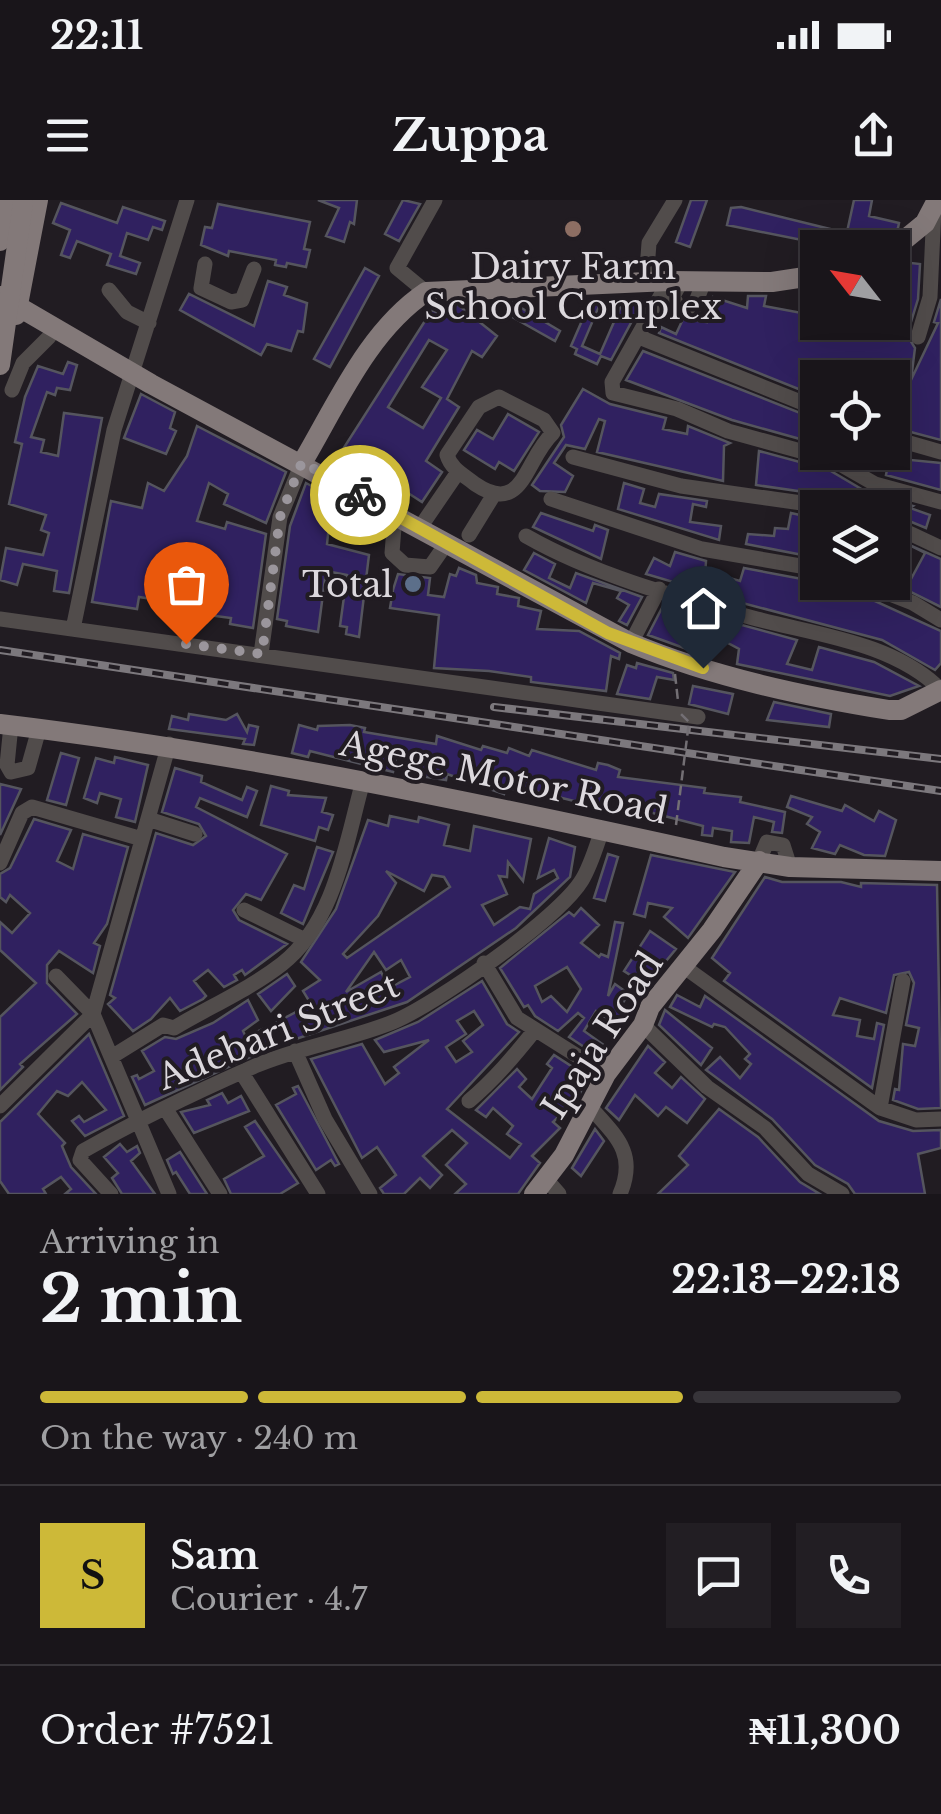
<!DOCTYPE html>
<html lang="en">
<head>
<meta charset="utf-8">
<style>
  body { margin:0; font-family:"Libre Baskerville",serif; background:#221e23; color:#f1f3f6; height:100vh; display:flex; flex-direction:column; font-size:38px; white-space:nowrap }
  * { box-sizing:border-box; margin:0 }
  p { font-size:32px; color:#9f9fa2 }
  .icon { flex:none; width:55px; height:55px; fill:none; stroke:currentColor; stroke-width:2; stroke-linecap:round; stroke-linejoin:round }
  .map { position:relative; height:994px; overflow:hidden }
  .details { display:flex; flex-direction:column; background:#19151a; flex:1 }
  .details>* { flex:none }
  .needle { width:65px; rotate:301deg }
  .fabs { position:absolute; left:800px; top:30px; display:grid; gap:20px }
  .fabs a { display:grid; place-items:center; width:110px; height:110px; border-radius:0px; background:#19151a; box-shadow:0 10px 40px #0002,0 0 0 2px #373439; font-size:50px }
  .pin { position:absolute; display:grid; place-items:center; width:85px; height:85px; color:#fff; margin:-102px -42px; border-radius:50% 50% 50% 0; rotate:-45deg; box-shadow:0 0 10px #0007 }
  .pin .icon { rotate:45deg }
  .courier { position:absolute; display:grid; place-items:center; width:100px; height:100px; margin:-50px; border:8px solid #cdb938; border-radius:50%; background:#fff; color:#222; box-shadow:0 2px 12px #0007 }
  .headline em { font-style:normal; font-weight:800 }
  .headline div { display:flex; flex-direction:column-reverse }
  .headline { display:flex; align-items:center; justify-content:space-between; height:170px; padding:0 40px }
  h1 { font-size:65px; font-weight:800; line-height:75px }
  .bar { display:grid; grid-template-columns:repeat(4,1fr); gap:15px 10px; align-content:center; height:120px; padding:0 40px }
  .bar i { height:12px; border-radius:8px; background:#373439 }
  .bar .on { background:#cdb938 }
  .bar p { grid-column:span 4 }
  .line { display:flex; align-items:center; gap:25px; padding:0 40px; border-top:2px solid #373439 }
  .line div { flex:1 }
  .round { display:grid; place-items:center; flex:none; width:105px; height:105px; border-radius:0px; background:#221e23 }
  .status { display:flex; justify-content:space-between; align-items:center; height:70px; padding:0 50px; background:#19151a; direction:ltr }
  .status svg { height:28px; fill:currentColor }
  header { display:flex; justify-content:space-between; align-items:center; height:130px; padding:0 40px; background:#19151a; font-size:45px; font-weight:800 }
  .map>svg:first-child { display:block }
  .building { fill:#302160; stroke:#55555e; stroke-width:2.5; fill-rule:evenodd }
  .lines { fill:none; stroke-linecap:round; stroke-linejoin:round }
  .path { stroke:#736f74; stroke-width:2.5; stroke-dasharray:10 5; stroke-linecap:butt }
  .minor { stroke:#514c4b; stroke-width:15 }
  .major { stroke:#837979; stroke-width:20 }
  .rail-casing { stroke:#7c787d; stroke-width:8 }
  .rail { stroke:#211c22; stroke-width:4; stroke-dasharray:11; stroke-linecap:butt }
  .path-bridge { stroke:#736f74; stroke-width:2.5; stroke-dasharray:10 5; stroke-linecap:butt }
  .major-bridge { stroke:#837979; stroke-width:20 }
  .done { stroke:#9b969c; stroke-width:10; stroke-dasharray:0 18 }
  .route { stroke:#cdb938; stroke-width:12 }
  .education-dot { fill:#8d6e63; stroke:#211c22; stroke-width:4 }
  .service-dot { fill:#5c6f8a; stroke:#211c22; stroke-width:4 }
  .labels { text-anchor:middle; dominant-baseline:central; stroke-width:8; stroke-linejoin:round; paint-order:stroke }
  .poi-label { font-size:35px; fill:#dcd8dd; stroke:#211c22 }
  .street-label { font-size:35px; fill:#dcd8dd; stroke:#211c22 }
</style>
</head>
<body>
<div class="status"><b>22:11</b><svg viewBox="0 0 49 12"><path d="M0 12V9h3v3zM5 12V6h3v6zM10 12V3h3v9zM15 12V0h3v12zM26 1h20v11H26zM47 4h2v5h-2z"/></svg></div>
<header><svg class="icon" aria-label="menu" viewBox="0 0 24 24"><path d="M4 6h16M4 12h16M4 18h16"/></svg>Zuppa<svg class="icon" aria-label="share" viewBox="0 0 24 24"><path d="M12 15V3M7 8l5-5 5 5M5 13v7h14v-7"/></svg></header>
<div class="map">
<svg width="941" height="994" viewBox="0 0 941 994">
  <rect width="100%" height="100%" fill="#211c22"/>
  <!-- building -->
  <path class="building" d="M318 0H357L354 24 350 22 344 42 326 36 339 8Z
    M403 0 420 4 399 41 385 34Z
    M691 0H707L690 47 676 42Z
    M854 0H872L869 16 899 23 898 28 889 35 866 30 862 45 845 41Z
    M61 3 117 23 123 7 165 21 162 30 153 27 148 40 127 33 120 56 140 63 136 74 107 65 111 54 77 41 70 58 61 55 70 30 53 23Z
    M218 4 310 22 304 49 310 50 306 67 287 63 286 67 275 65 276 60 229 51 228 56 201 45 205 27 212 28Z
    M741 7 830 29 827 45 727 25 731 8Z
    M902 62 920 64 918 99 907 135 915 148 911 180 938 123 934 122 941 99V240L892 227V178H869L870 170 850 165 841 178H818V191L812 189 811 194 659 133 661 127 676 134 683 119 707 122 713 97 747 108 748 96H766L764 106 818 116V122H892V65Z
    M365 68 379 76 330 167 314 159Z
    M268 81 287 87 284 95 307 103 303 132 298 131 291 151 267 144 261 155 180 110 189 94 254 126Z
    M624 99 640 106 611 160 601 156 597 164 575 154 577 149 571 146 591 100 600 104 582 146 600 154Z
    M513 103 560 131 555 141 507 114Z
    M457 104 497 136 482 157 472 151 447 199 459 207 426 261 442 272 422 302 357 260 351 269 336 260 432 110 445 117ZM429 140 447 150 422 187 441 198 423 228 388 207Z
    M643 151 818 220V244L732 220 626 180Z
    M68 162 77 165 70 190 57 188 55 195 47 192 31 237 44 240 41 252 58 256 64 213 102 218 69 393 54 391 57 371 23 364 17 385 0 380 6 348 43 355 49 333 41 330 46 315 9 304 22 244 15 242 25 197 38 166 63 174Z
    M583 189 610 204 666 218 663 229 687 234 688 226 730 243 724 246 723 281 597 252 605 221 599 219 585 249 566 245 554 263 573 276 565 292 540 291 532 285 564 237 561 225Z
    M141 194 175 212 170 228 176 231 166 254 124 238Z
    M508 214 539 232 514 271 499 262 495 269 464 250 477 230 493 239Z
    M197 226 286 272 266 323 224 304 228 294 209 283 197 321 225 329 227 322 266 334 253 428 230 424 231 418 208 415 207 422 163 414 165 401 139 397 137 409 92 402 111 301 142 308 148 283 164 291 187 256Z
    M892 250 901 252 900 259 941 263V290L886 275 888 264 855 260 843 252Z
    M759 251 829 270 870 294 913 306 910 308 930 315 926 328 892 314V308H853L839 297 756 285Z
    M306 283 332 297 327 344 369 355 359 437 346 434 347 427 340 426 347 375 326 371 318 432 286 426 287 421 277 419 290 326Z
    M624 283 644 289 640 303 655 307 659 294 707 301 706 307 693 304 690 322 721 326 719 340 618 309Z
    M541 313 593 331 595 325 608 330 601 359 533 327Z
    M791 313 818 319V358L746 344 748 334 774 336 775 328 788 329Z
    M907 344 941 359V407L891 382 892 372 911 379 925 353Z
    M675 352 706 361 705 377 721 381 717 395 646 374 654 358 670 366Z
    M534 353 555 364 549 378 570 388 576 373 642 397 627 425 619 421 629 405 617 398 621 391 593 383 586 403 524 370Z
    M459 368 476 375 477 383 498 387 497 394 519 398 518 406 541 411 537 429 579 431 620 453 619 459 611 456 606 491 531 482V477L489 471 434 468 439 415 390 408 393 390 398 374 430 378 428 395 444 397 450 374 456 376Z
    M744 368 818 382H848L855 392 941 431V463L935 470 882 440 735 401 737 393 722 389 726 377 740 381Z
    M664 404 797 440 787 464 812 470 819 447 874 462 919 486 890 496 737 464 739 449 696 426 688 441 708 451 709 456 698 453 648 435Z
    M637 463 673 473 674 480 657 477 650 499 617 494 627 465 636 468Z
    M693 486 733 494 728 514 689 504Z
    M774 502 831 514 829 527 767 520Z
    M189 514 226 520 237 514 247 532 249 525 258 527 254 545 243 544 245 539 169 529 172 516 188 520Z
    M299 525 317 530 318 526 350 525 365 528 364 532 436 544 437 536 481 550 483 546 507 553 509 548 529 556 532 550 596 570 598 563 608 565 620 570 618 577 705 588 704 593 741 597 740 602 785 612 782 633 772 632 774 622 754 617 749 643 731 642 732 631 713 628 712 636 702 635 703 626 649 612 631 613 625 609 626 602 609 597 606 609 530 590 505 589 504 594 447 574 446 580 427 577 416 575 419 563 396 558 393 572 310 551 308 557 292 553Z
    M61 553 79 558 66 605 47 600Z
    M115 557 148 565 135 622 116 617 121 599 100 593 97 603 84 598 96 558 114 563Z
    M175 568 202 576 201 582 242 600 247 587 257 591 247 617 200 598 196 607 287 654 261 700 246 694 233 710 239 720 287 744 245 775 242 770 234 775 237 780 224 787 208 770 194 781 206 796 203 799 180 811 170 798 151 819 133 831 108 804 115 798 110 795 156 633 193 645 206 636 199 624 162 612Z
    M0 584 21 589 0 635Z
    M271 586 289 591 288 595 326 598 322 612 333 615 328 630 319 627 315 641 261 625Z
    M791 596 842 611 845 605 874 621 879 611 896 620 885 656 864 655 840 645 835 654 812 648 820 632 807 624 812 617 787 607Z
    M390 616 418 622 419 617 449 625 444 645 470 651 474 626 531 639 523 681 508 662 507 677 499 676 507 694 482 705 494 725 520 707 530 709 534 694 558 678 554 670 538 678 549 638 575 647 570 677 516 728 407 802 287 842 277 822 311 804 303 791 320 780 301 762 336 709 368 620 388 626ZM386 671 424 691 432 675 444 677 450 687 347 758 343 754 378 716 396 683ZM374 752 386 770 401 760 410 777 389 788 381 772 346 792Z
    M34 619 71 630 57 661 73 669 83 634 128 647 107 724 94 743 100 746 93 773 59 751 47 765V783L77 814 20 864 23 867 0 890V817L36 783 0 750V722L12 733 30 713 10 695 6 702 0 697V674L10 668Z
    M317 647 333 652 303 724 281 713 294 685 304 689Z
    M608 654 618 657 605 701 594 698Z
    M651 655 735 672 688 738 664 717 672 708 648 703 645 717 634 714Z
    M765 677 782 682H841L861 687V683L937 685 941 908 918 909 893 900 895 889 899 890 903 844 915 846 919 828 906 825 914 783 909 772 894 775 886 813 840 798 833 815 860 820 857 836 874 839 877 823 884 825 872 888 724 781 730 773 712 758Z
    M581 708 599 725 581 743 599 757 601 754 608 757 615 722 623 723 608 796 615 784 629 794 619 808 629 815 620 827 596 811 584 831 608 848 601 858 569 837 584 818 578 813 558 831 535 816 528 805 524 807 500 768 569 712 574 716ZM567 767 581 789 567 812 551 796 542 802 535 786Z
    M650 731 676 749 646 785 624 771Z
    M287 774 295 786 271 811 258 794Z
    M482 781 507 824 519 832 447 909 510 958 521 944 507 934 513 926 493 908 486 917 476 910 517 869 526 879 519 887 532 899 552 868 547 864 554 855 588 877 577 899 553 922 560 928 532 956 540 963 518 994H455L466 984 446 965 467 943 452 930 423 956 442 975 430 988 420 978 404 994H384L380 988 396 975 377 947 362 958 311 859 362 844 385 884 399 873 394 867 429 840 384 852 375 840 418 822ZM474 811 483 825 463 841 472 852 456 862 446 847 466 834 457 821Z
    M677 795 700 807 705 796 879 921 913 931 941 930V948L918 954 925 994H855L848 984 815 965 772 919 706 870 720 857 740 878 751 864 745 859 750 854 725 827 714 824 712 827 670 807Z
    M248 800 258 820 243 831 246 837 263 829 272 847 145 905 132 877 137 875 139 879 154 871 142 851 165 837 176 839 213 823Z
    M665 810 712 848 701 865 659 825Z
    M89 834 124 916 85 936 72 921 79 916 84 922 106 910 82 882 68 896 57 891 38 914 65 943 62 946 71 967 96 994H65L71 989 61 977 43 989 46 994H9L0 981V922Z
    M648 846 665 862 655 873 672 888 681 877 705 899 687 923 666 907 658 916 635 895 619 920 606 908Z
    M298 886 339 964 335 966 331 960 316 970 276 905 296 894 293 888Z
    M222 893 228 903 241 896 249 911 194 933 181 912 210 905 207 900Z
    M719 909 758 937 800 982 820 994H658L688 965 679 956Z
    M255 921 298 983 280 994H231L224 979 264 956 245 927Z
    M595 929 604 941 581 976 572 968Z
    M120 944 127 952 137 946 140 953 131 961 155 994H122L112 978 118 973 104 957Z
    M180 952 207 994H190L176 972 173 974 167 960Z"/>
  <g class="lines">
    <!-- path -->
    <path class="path" d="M675 474 678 501"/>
    <!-- minor -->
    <path class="minor" d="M205 64 201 88 231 102 242 100 254 69
      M669 81 612 182 613 193 677 209 728 231 833 260 875 284 941 302
      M646 83 649 43 675 0
      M109 90 127 112 149 123
      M426 92 397 68 435 0
      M678 107 673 96 681 82
      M692 112 704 81
      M639 137 818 209
      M918 137 930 97 934 8
      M12 190 23 163 49 137
      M499 197 544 220 553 233C524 260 524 317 475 284 464 275 451 269 447 255L479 207Z
      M892 238 941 252
      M573 257 681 286 837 308
      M551 299 702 349 818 369
      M395 315 392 353 405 365 430 367 446 344
      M892 325 941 348
      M419 329 458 272
      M469 335 493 296
      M526 336C596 376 680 398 757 419 818 435 894 443 941 490
      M859 382 913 403 941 420
      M0 419 698 517
      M73 429 114 230 187 0
      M631 443 659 389
      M261 454 280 317 302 263
      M11 525 7 565 11 572 28 568 39 529
      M148 619 195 634
      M759 661 767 642 783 645 790 667
      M0 663 22 613 32 607 142 639
      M244 710 305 740
      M484 763 517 818 606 874
      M683 766 880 908 916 920 941 919
      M56 776 93 814 169 994
      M643 825 707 887 765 928 808 974 842 994
      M295 851 325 919 370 994
      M113 856 163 825 174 828C209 807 250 789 282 764 335 723 346 642 363 581
      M242 873 318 994
      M469 901C495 879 514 856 535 830
      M0 906 93 814 169 544
      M165 908 220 994
      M591 908C617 937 637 954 620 994
      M880 908 903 781
      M545 978 559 994
      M111 994 80 960 83 951C139 919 196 892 255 866 299 847 348 840 393 822 436 804 559 718 582 680 591 665 596 647 602 630"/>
    <!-- major -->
    <path class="major" d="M0 41 6 0
      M892 50 925 23 937 0
      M0 96 151 184 631 443C713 477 802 496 889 510H901L941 490
      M16 115 38 0
      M302 263C337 204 368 131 426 92L669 81 772 82 818 75
      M0 524C243 553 484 604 724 657L790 667 941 671
      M534 994 564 955 606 874 643 825 650 807 712 730 759 661"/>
    <defs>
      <path id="rail" d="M0 450 941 591
        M494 507 941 559"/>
    </defs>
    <!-- rail casing -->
    <use href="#rail" class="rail-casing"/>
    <!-- rail -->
    <use href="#rail" class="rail"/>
    <!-- path-bridge -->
    <path class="path-bridge" d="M676 625 689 522 679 512"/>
    <!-- major-bridge -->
    <path class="major-bridge" d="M0 165 23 3"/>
  </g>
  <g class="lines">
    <!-- done -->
    <path class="done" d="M186 444 262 454 280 317 302 262 360 295"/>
    <!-- route -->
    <path class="route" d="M360 295 608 433 703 468"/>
  </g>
  <!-- markers -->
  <circle class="education-dot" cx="573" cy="29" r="10"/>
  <circle class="service-dot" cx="413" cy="384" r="10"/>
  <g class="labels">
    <!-- poi labels -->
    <g class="poi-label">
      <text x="573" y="66">Dairy Farm<tspan x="573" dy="40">School Complex</tspan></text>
      <text x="393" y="384" text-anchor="end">Total</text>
    </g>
    <!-- street labels -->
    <g class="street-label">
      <text transform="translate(504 577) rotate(12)">Agege Motor Road</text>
      <text transform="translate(278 831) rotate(-22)">Adebari Street</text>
      <text transform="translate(602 835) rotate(-57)">Ipaja Road</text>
    </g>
  </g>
</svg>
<div class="fabs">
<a><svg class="needle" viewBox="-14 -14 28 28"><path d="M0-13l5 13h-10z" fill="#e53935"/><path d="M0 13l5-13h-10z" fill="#9f9fa2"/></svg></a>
<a><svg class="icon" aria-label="locate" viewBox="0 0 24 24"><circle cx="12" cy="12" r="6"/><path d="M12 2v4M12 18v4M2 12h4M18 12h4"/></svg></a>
<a><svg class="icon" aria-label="layers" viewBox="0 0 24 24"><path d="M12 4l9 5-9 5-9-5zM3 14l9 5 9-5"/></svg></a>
</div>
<div class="pin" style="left:186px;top:444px;background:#ea580c"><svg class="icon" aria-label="bag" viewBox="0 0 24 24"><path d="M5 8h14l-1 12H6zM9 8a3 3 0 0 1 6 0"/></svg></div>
<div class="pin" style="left:703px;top:468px;background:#1f2937"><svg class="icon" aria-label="home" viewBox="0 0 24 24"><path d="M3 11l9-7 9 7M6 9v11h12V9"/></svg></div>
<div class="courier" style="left:360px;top:295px"><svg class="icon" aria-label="bike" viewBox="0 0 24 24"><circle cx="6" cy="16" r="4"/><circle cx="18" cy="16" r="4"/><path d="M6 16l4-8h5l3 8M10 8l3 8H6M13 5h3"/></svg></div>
</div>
<section class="details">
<div class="headline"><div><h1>2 min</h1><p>Arriving in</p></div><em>22:13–22:18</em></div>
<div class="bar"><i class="on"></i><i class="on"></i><i class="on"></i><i></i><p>On the way · 240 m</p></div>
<div class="line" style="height:180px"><b class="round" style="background:#cdb938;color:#111">S</b><div><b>Sam</b><p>Courier · 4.7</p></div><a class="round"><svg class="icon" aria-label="chat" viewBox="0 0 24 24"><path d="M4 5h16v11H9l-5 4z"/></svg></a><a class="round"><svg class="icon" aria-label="phone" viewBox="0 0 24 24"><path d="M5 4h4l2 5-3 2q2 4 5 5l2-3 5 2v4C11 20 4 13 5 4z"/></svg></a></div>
<div class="line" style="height:130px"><div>Order #7521</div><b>₦11,300</b></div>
</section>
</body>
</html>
